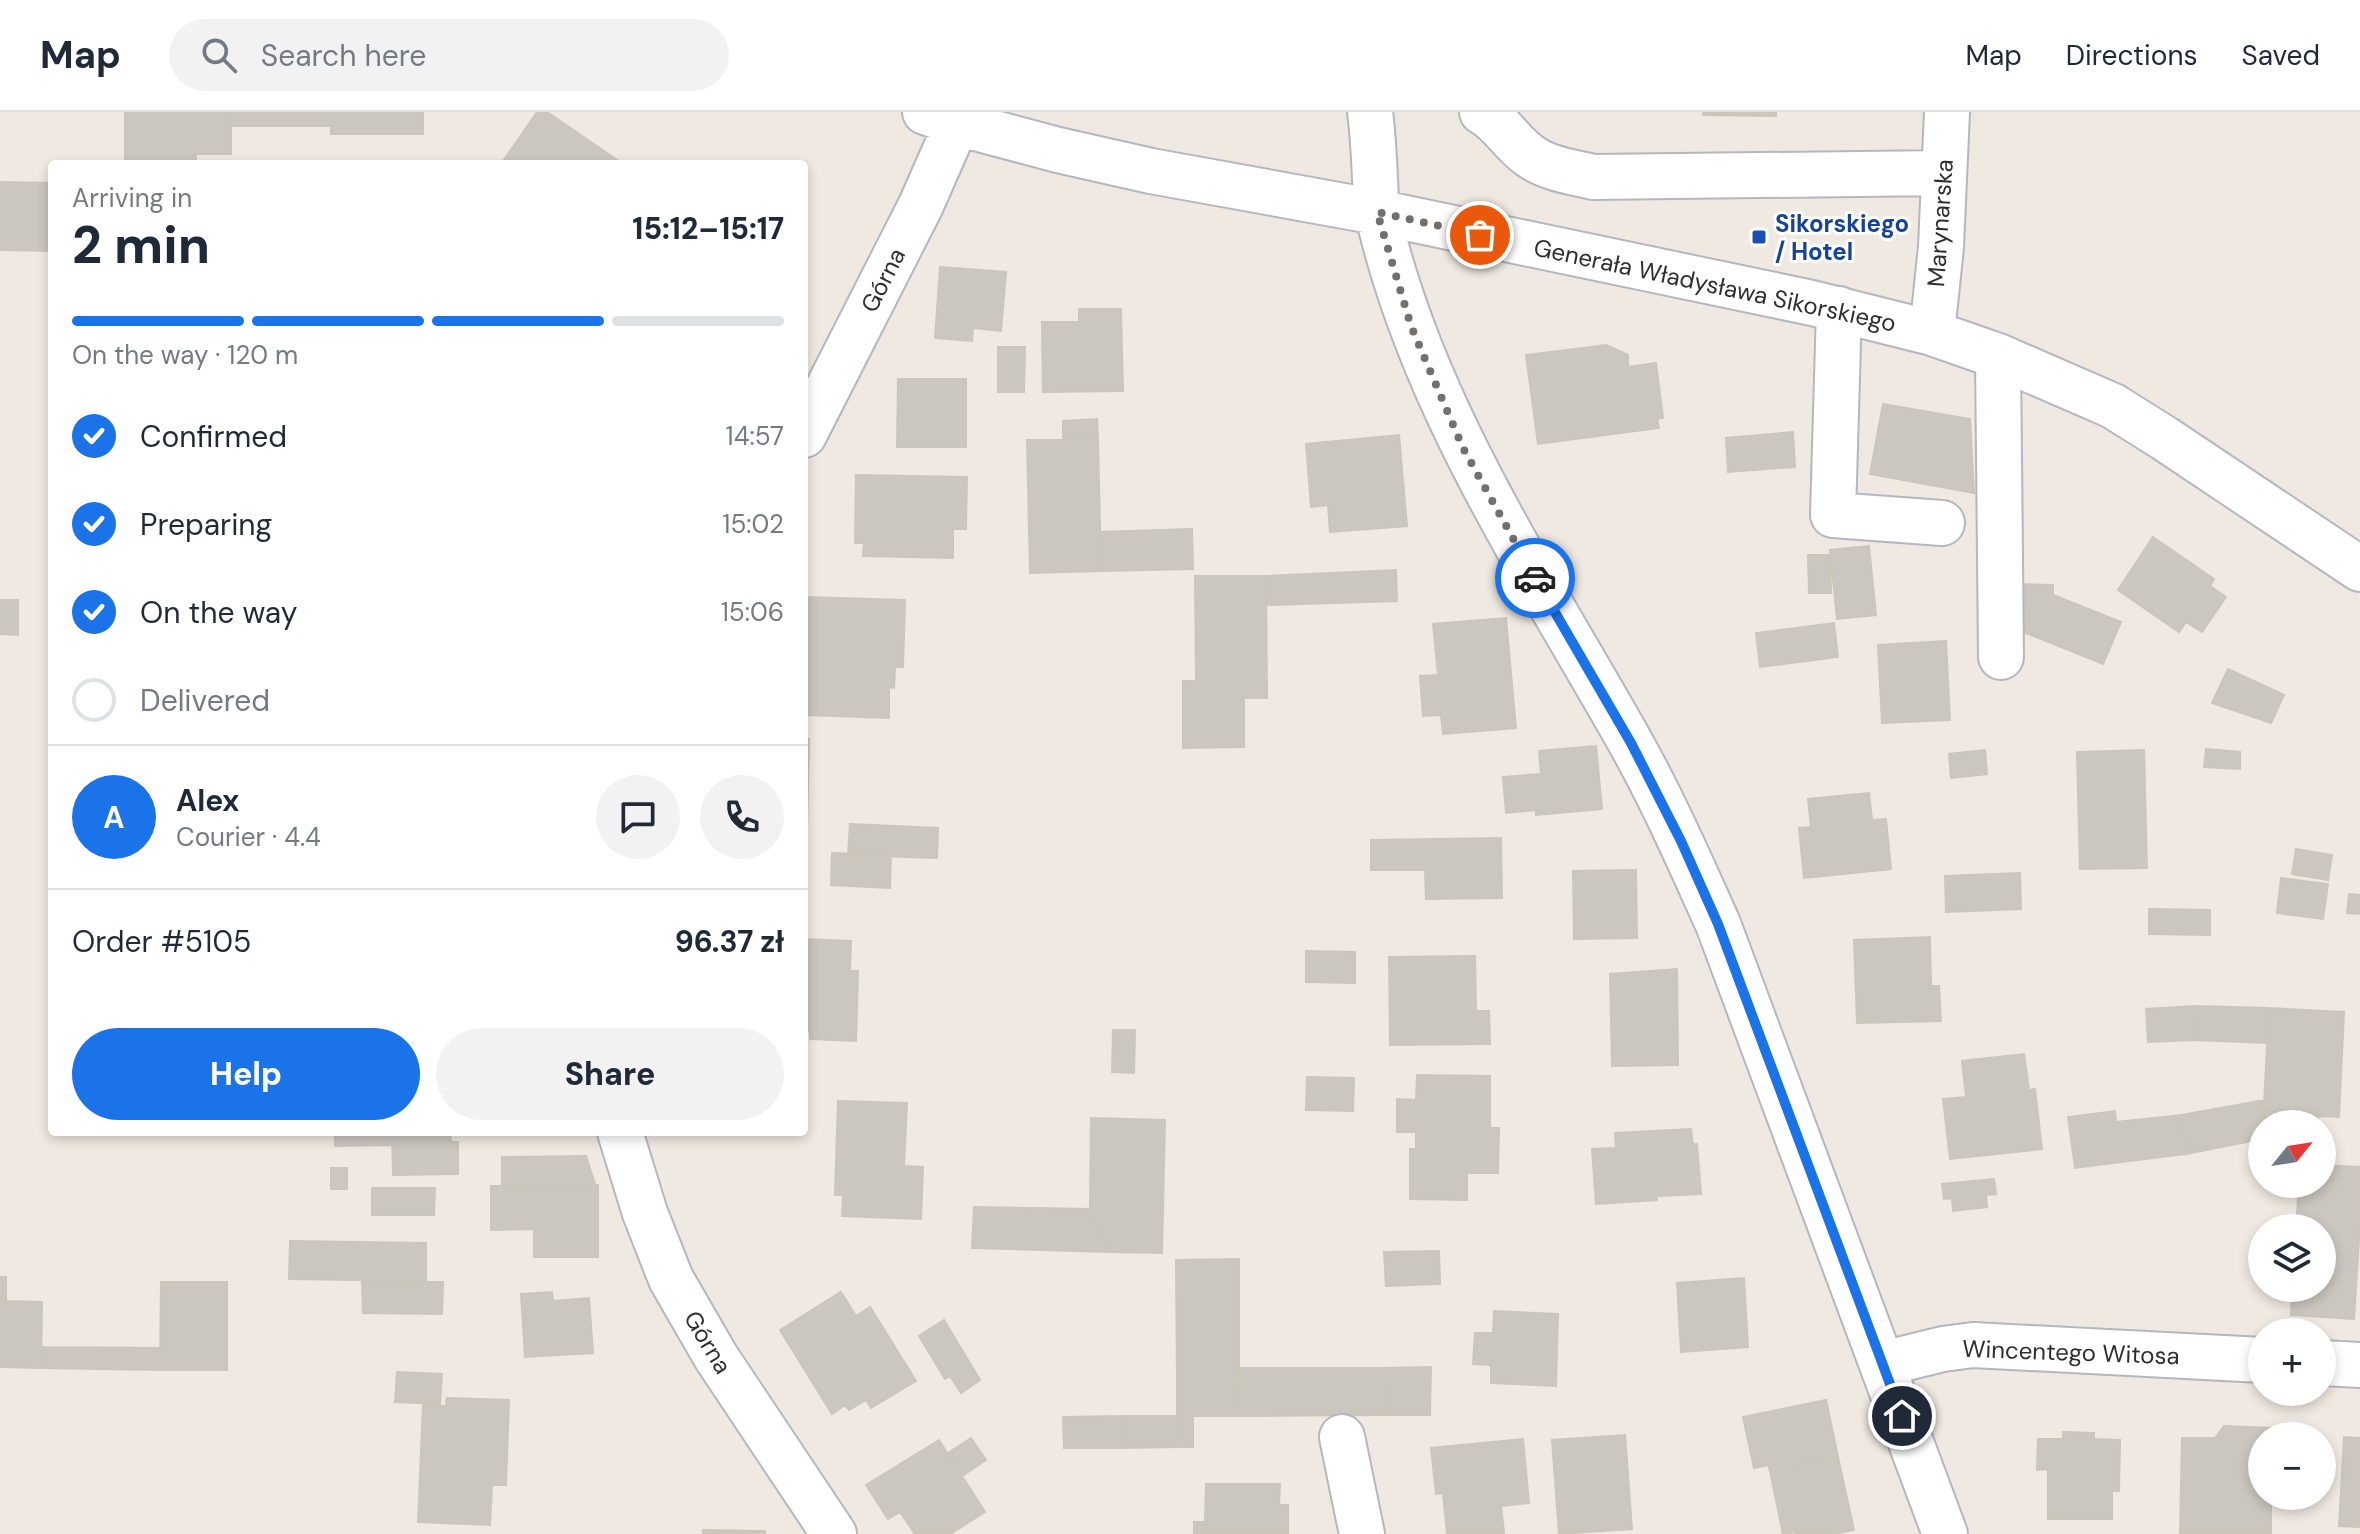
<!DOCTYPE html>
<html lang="en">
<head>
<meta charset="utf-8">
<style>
  body { margin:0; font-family:"DM Sans",sans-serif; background:#f2f2f3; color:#1f2937; height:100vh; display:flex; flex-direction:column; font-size:30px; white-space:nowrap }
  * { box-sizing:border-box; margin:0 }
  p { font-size:26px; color:#747a83 }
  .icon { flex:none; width:44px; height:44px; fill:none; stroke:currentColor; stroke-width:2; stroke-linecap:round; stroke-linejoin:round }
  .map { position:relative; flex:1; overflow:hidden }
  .side { position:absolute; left:48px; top:48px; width:760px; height:976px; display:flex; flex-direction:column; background:#fff; border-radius:8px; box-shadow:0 4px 12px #0003 }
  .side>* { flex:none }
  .needle { width:52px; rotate:60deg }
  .buttons { position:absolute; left:2248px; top:998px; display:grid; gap:16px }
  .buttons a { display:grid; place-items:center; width:88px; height:88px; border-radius:50%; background:#fff; box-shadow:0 4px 12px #0003; font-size:40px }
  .pin { position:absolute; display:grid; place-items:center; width:68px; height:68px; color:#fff; margin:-34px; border:4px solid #fff; border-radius:50%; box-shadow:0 2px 8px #0007 }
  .courier { position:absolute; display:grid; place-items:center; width:80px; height:80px; margin:-40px; border:6px solid #1a73e8; border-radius:50%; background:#fff; color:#222; box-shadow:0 2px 10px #0007 }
  .summary em { font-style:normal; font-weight:800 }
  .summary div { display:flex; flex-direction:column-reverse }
  .summary { display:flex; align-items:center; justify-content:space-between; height:136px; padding:0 24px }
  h1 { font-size:52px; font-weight:800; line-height:60px }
  .bar { display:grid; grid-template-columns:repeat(4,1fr); gap:12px 8px; align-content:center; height:96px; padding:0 24px }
  .bar i { height:10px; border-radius:6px; background:#e0e1e3 }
  .bar .active { background:#1a73e8 }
  .bar p { grid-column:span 4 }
  .line { display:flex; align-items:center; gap:20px; padding:0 24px; border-top:2px solid #e0e1e3 }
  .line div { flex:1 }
  .round { display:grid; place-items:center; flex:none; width:84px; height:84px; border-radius:42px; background:#f2f2f3 }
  ol { padding:0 24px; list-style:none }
  li { display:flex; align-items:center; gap:24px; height:88px }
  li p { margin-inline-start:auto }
  li .icon { padding:8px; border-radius:50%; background:#1a73e8; color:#fff; stroke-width:4 }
  li:last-child { color:#747a83 }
  li i { width:44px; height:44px; border:4px solid #e0e1e3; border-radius:50% }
  .cta { display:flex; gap:16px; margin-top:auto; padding:16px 24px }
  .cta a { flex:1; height:92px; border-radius:48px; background:#1a73e8; color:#fff; font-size:32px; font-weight:800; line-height:92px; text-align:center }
  .cta a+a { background:#f2f2f3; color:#1f2937 }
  header { display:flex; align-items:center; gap:48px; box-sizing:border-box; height:112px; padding:0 40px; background:#fff; border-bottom:2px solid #e0e1e3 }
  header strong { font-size:38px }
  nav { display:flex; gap:44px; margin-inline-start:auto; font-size:28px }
  .search { width:560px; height:72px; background:#f2f2f3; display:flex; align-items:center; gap:20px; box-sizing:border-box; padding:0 28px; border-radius:44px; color:#747a83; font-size:30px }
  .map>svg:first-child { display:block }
  .building { fill:#cbc7bf; stroke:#cbc5ba; stroke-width:2 }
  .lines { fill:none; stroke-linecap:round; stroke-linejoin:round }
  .minor-casing { stroke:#b4b7c1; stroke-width:48 }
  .minor { stroke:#fff; stroke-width:44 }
  .done { stroke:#726f6d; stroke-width:8; stroke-dasharray:0 14.4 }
  .route { stroke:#1a73e8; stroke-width:10 }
  .transit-dot { fill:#1a4fb4; stroke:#fff; stroke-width:3 }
  .labels { text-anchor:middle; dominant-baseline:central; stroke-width:6; stroke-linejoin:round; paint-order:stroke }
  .transit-label { font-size:24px; font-weight:bold; fill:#164399; stroke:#fff; text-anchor:start }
  .street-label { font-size:24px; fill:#2e2e2e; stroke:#fff }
</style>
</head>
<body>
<header>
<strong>Map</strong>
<div class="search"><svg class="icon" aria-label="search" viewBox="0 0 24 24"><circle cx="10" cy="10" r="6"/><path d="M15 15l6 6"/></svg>Search here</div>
<nav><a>Map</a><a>Directions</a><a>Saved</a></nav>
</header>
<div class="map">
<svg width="2360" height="1422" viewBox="0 0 2360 1422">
  <rect width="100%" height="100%" fill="#efe9e1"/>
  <!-- building -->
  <path class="building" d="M125 0H231V42H196V52H125Z
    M231 0H331V14H231Z
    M331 0H423V22H331Z
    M537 0H547L623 52H501Z
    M1703 0H1776V4L1703 3Z
    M0 70 52 71V139L0 138Z
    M940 155 1006 160 1001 219 973 216 972 229 935 226Z
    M1079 197H1121L1123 279 1043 280 1042 210H1079Z
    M1606 233 1628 243V255L1656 251 1663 306 1657 307 1659 316 1538 332 1526 243Z
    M998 235H1025L1024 280H998Z
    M898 267H966V335H897Z
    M1883 292 1970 307 1974 381 1870 362Z
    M1097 307 1098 327 1063 328V309Z
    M1793 320 1795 355 1728 360 1726 326Z
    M1399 323 1407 414 1330 420 1328 393 1311 395 1306 332Z
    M1098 327 1101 459 1030 461 1027 328Z
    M856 363 967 365 966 417H953V446L863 444 864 431H855Z
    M1192 417 1193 457 1101 459 1100 420Z
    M2153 425 2214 467 2210 474 2226 485 2202 520 2186 510 2179 520 2118 478Z
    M1869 434 1876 503 1837 507 1830 438Z
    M1808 443H1830L1831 481H1809Z
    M1396 458 1397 489 1267 493 1266 464Z
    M1195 464H1266L1267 586H1244V635L1183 636V569H1196Z
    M2017 472 2053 473V483L2121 510 2103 552 2021 519Z
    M804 485 905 488 903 555H895L894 576 889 575V606L804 603Z
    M0 488H18V523L0 522Z
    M1506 506 1516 616 1443 622 1441 603 1423 604 1420 564 1438 563 1433 512Z
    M1834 511 1838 545 1760 555 1756 521Z
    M1946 529 1950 608 1882 611 1878 533Z
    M2228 557 2284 583 2271 611 2212 591Z
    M804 627H809L807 715H804Z
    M1596 634 1602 697 1536 703V698L1506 701 1503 665 1541 662 1539 639Z
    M2206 637 2240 640V657L2204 655Z
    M1985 638 1987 662 1951 666 1949 642Z
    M2144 638 2147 756 2080 757 2077 640Z
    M1869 681 1872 708 1886 707 1891 757 1804 766 1799 716 1811 715 1808 687Z
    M850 712 938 716 937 746 848 743Z
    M1501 726 1502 786 1426 787 1425 758H1371V728Z
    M2296 737 2332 743 2328 768 2292 762Z
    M832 741 891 744 890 776 831 773Z
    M1636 758 1637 826 1574 827 1573 759Z
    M2020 761 2021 797 1946 800 1945 764Z
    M2281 766 2328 772 2323 807 2277 801Z
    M2349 782 2360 783V802L2347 801Z
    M2149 797 2210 798V823L2149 822Z
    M1930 825 1931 874H1939L1941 909 1857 911 1854 828Z
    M804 827 851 829 850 859H858L856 929 810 927V920L804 919Z
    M1306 839 1355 840V871L1306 870Z
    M1475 844 1476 899H1489L1490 932 1390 933 1389 845Z
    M1677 857 1678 953 1612 954 1610 862Z
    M2195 894 2194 928 2148 930 2146 897Z
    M2195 894 2269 896 2266 931 2194 928Z
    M2269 896 2344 900 2339 1005 2318 1004 2317 1012H2263Z
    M1113 918H1135L1134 961 1112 960Z
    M2024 942 2029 978 2035 977 2042 1037 1950 1047 1943 987 1966 985 1962 949Z
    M1417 963 1490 964V1016H1499L1498 1061H1467V1088L1410 1087V1037H1416V1020H1397V987L1416 988Z
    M1307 965 1354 966 1353 999 1306 998Z
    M2265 988 2262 1027 2186 1042 2181 1003Z
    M838 989 907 991 904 1054 923 1055 921 1107 842 1104 843 1083H835Z
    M2115 999 2116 1010 2181 1003 2186 1042 2075 1056 2068 1005Z
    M1091 1006 1165 1008 1162 1141 1109 1140 1090 1097Z
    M1691 1017 1693 1033 1697 1032 1701 1082 1657 1084V1088L1596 1092 1592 1037 1616 1036 1615 1021Z
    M335 1020H392V1033L335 1034Z
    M392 1020H450L451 1030H458V1062L393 1063Z
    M586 1044 595 1072H502V1045Z
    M2322 1053 2360 1055V1112L2354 1207 2291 1203 2292 1176H2322V1116H2296L2299 1072H2322Z
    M331 1056H347V1077H331Z
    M1994 1067 1996 1082 1986 1083 1987 1095 1953 1099 1952 1086 1944 1087 1942 1072Z
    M598 1073V1145H534V1117L491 1118V1074Z
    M372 1076H435L434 1103H372Z
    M974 1095 1090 1097 1109 1140 972 1136Z
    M290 1129 426 1131V1169L289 1167Z
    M1439 1139 1440 1172 1386 1174 1384 1140Z
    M1239 1147V1269H1177L1176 1148Z
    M0 1165H6V1189L42 1190 41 1256 0 1255Z
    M1744 1166 1748 1235 1681 1240 1677 1171Z
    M362 1169 443 1170 442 1202 363 1201Z
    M161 1170H227V1258H160Z
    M552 1180 553 1189 589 1186 593 1241 525 1245 521 1182Z
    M841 1180 856 1204 870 1195 916 1269 871 1296 866 1288 849 1298 845 1293 832 1302 780 1218Z
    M1494 1199 1558 1202 1556 1274 1491 1271V1253L1473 1252 1475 1221H1493Z
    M944 1208 980 1268 961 1281 950 1264 945 1267 919 1224Z
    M41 1235 160 1236V1258L41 1256Z
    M1431 1255 1430 1303H1385L1384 1256Z
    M1240 1256H1384L1385 1303 1240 1304Z
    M397 1260 442 1262 440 1292 395 1290Z
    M1177 1269H1239L1240 1304H1177Z
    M447 1286 509 1288 506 1373H492L490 1413 418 1410 423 1293 446 1294Z
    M1826 1288 1838 1345 1770 1359 1768 1353 1754 1356 1743 1305Z
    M1121 1304V1336H1064L1063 1305Z
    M1121 1304H1177L1178 1335 1121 1336Z
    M1177 1304H1193V1335H1178Z
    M2224 1314 2272 1316V1324H2262V1384H2271V1422H2180L2182 1326H2215Z
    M2063 1320 2094 1321V1327L2120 1328 2119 1379H2112V1407H2048V1357L2037 1358 2038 1327H2063Z
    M1625 1323 1632 1417 1559 1422 1552 1328Z
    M2344 1325 2360 1326V1415L2339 1414Z
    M971 1326 986 1348 962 1364 948 1341Z
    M1523 1327 1529 1391 1501 1394 1504 1421 1447 1422 1443 1381 1436 1382 1431 1336Z
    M939 1328 985 1400 950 1422H915L900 1400 888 1407 866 1373Z
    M1838 1345 1854 1418 1833 1422H1796V1420L1783 1422 1770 1359Z
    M1206 1372H1280L1279 1393H1288V1422H1194V1410H1205Z
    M703 1418 765 1419V1422H703Z"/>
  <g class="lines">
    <defs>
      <path id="minor" d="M925 0 957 11 1058 38 1151 59 1377 100 1812 191 1932 221 1998 244 2113 294 2164 326 2360 457
        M1370 0C1373 22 1374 44 1375 67 1376 78 1375 91 1378 103 1422 294 1533 458 1628 626 1662 686 1690 750 1718 812L1945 1422
        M1482 0C1502 11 1512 32 1530 44 1548 57 1572 60 1593 65L1943 61
        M1839 197 1833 403 1942 411
        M1932 221 1941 135 1947 0
        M1998 244 2001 545
        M804 323 921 93 957 11
        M620 1020 645 1101 671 1167 716 1245 834 1422
        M2322 1251 2360 1253
        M1882 1252 1943 1237 1973 1233 2262 1248
        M1342 1325 1362 1422"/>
    </defs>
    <!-- minor casing -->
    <use href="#minor" class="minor-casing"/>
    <!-- minor -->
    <use href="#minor" class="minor"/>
  </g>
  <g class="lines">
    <!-- done -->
    <path class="done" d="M1480 123 1377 100 1411 214 1463 336 1535 466"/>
    <!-- route -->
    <path class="route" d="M1535 466 1631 631 1681 729 1718 812 1902 1304"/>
  </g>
  <!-- markers -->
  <rect class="transit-dot" x="1751" y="117" width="16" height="16" rx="4"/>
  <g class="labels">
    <!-- transit labels -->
    <g class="transit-label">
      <text x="1775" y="111">Sikorskiego<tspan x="1775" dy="28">/ Hotel</tspan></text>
    </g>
    <!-- street labels -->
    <g class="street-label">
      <text transform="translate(1940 111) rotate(-86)">Marynarska</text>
      <text transform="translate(883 168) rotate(-63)">Górna</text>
      <text transform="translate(1715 173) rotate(12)">Generała Władysława Sikorskiego</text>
      <text transform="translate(708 1230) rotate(59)">Górna</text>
      <text transform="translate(2071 1240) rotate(2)">Wincentego Witosa</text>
    </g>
  </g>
</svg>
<div class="buttons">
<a><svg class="needle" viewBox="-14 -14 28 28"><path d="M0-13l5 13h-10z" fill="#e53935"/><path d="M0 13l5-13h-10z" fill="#747a83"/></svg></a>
<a><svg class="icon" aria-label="layers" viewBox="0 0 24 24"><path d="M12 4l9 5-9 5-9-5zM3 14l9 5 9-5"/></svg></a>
<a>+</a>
<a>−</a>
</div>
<div class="pin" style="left:1480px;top:123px;background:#ea580c"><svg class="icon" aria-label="bag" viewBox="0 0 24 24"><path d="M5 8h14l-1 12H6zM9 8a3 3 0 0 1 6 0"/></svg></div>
<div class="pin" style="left:1902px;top:1304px;background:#1f2937"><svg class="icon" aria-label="home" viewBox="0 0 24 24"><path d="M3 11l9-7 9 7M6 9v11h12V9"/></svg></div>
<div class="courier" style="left:1535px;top:466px"><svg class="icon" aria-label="car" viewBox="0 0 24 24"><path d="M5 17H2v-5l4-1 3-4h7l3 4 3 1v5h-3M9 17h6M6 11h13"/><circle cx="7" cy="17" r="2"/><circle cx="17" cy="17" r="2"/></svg></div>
<section class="side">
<div class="summary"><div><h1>2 min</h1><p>Arriving in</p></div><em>15:12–15:17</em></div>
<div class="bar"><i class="active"></i><i class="active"></i><i class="active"></i><i></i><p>On the way · 120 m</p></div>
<ol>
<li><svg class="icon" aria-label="check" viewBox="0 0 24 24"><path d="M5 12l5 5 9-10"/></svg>Confirmed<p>14:57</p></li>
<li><svg class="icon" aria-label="check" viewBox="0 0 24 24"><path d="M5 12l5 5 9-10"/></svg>Preparing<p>15:02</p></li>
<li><svg class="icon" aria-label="check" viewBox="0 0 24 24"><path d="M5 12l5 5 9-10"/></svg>On the way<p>15:06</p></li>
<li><i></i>Delivered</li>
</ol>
<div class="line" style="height:144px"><b class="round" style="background:#1a73e8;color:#fff">A</b><div><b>Alex</b><p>Courier · 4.4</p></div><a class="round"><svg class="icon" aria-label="chat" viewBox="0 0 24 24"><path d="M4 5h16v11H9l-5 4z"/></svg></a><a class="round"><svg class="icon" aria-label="phone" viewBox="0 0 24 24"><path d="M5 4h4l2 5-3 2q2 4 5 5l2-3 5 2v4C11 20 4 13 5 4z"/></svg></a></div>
<div class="line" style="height:104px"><div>Order #5105</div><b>96.37 zł</b></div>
<div class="cta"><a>Help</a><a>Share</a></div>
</section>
</div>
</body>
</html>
